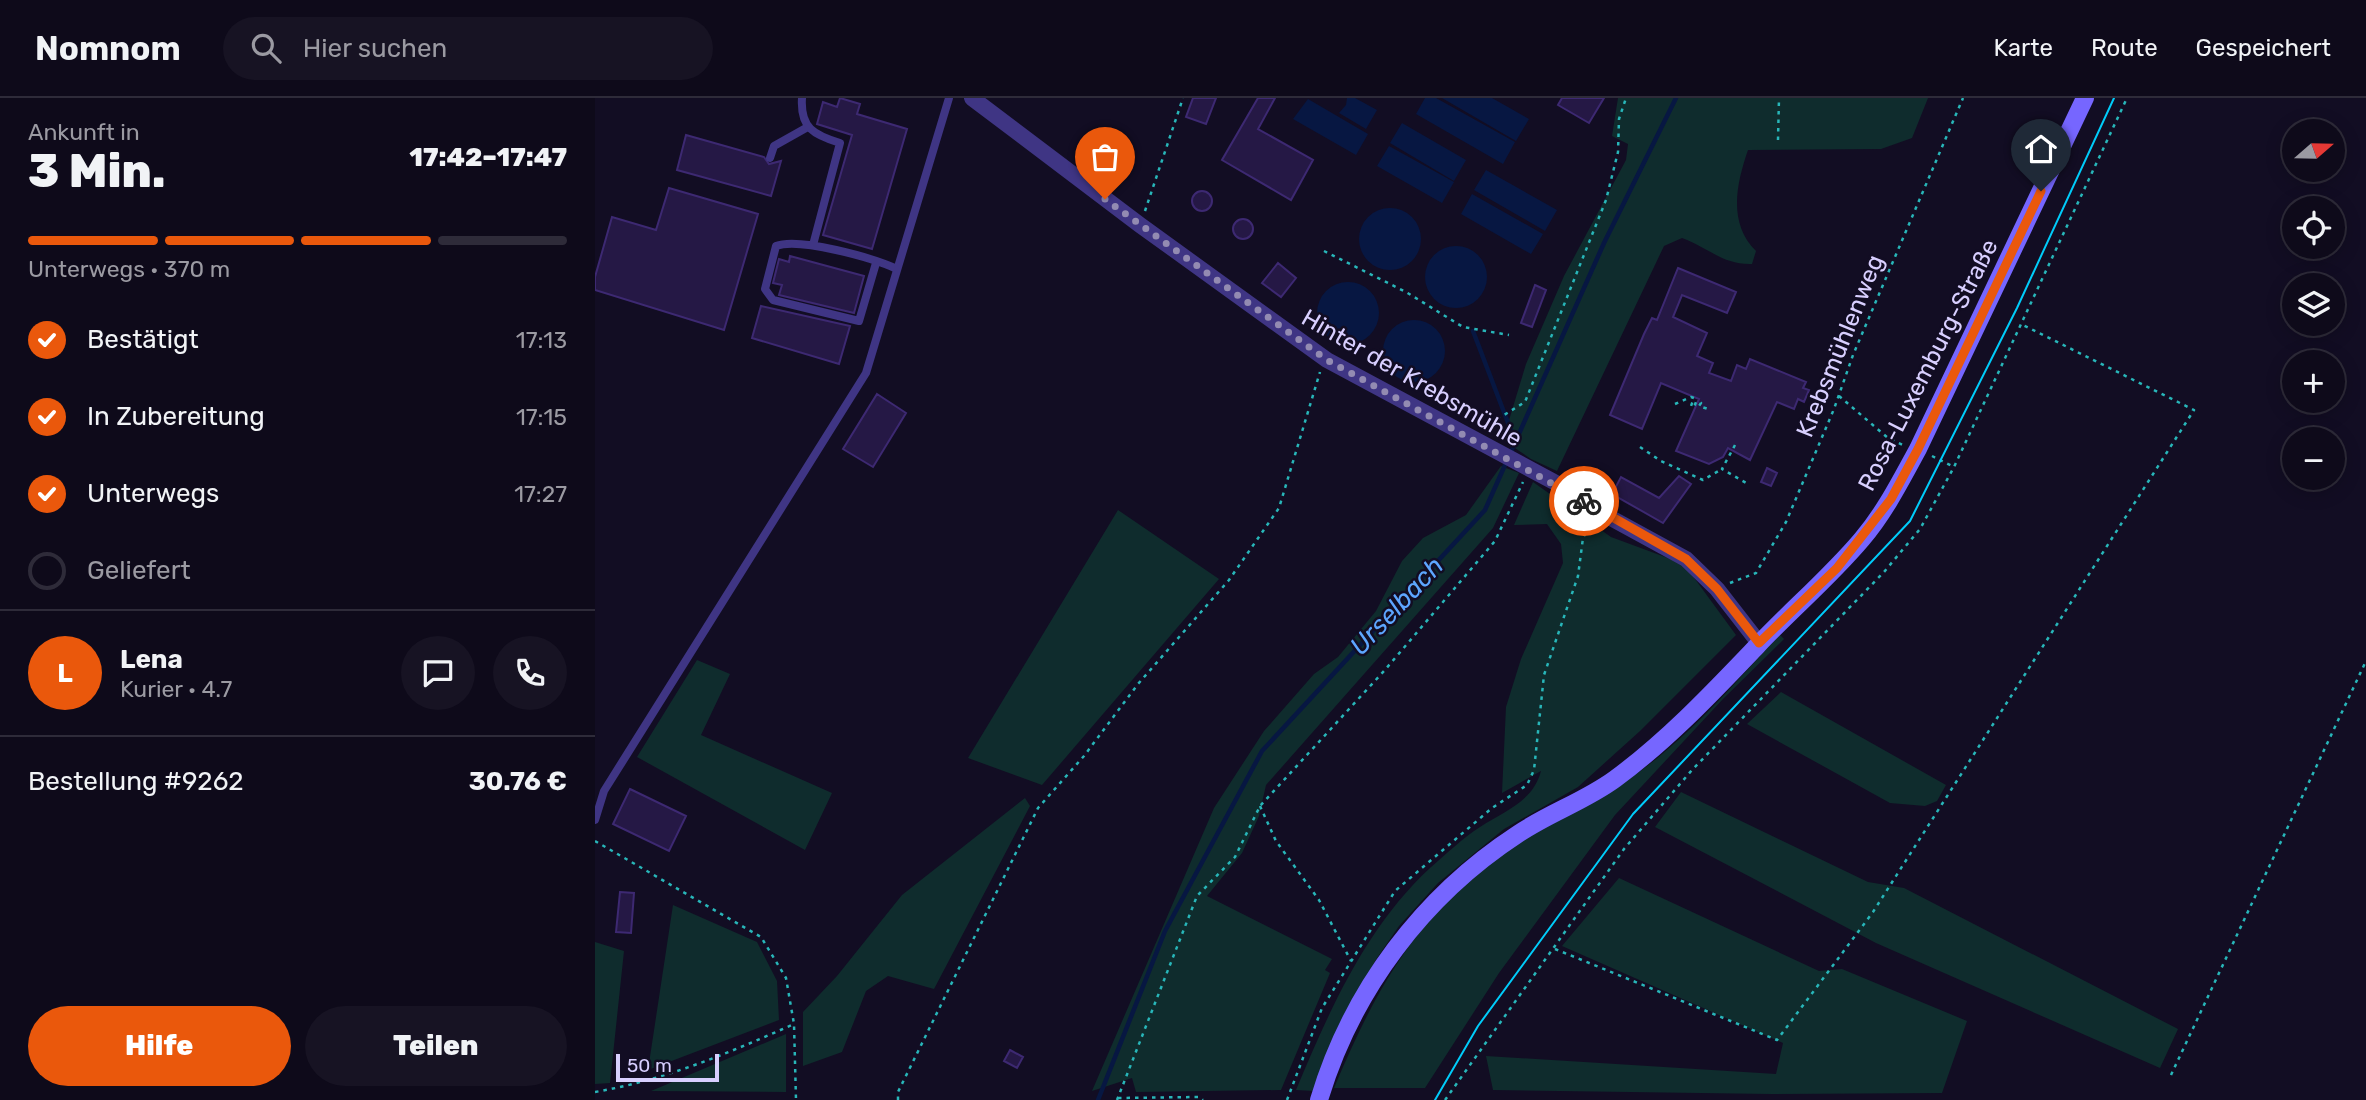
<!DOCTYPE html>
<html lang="de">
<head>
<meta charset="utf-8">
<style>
  body { margin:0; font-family:Rubik,sans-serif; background:#171323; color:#f1f3f6; height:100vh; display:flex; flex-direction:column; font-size:26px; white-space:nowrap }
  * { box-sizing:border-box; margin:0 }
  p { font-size:23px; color:#9b9aa2 }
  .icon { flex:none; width:38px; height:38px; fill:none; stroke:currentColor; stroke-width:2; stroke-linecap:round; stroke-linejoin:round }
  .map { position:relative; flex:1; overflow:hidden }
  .drawer { display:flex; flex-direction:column; background:#0e0a1a; width:595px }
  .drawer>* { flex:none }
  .needle { width:46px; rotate:70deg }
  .buttons { position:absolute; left:1687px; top:21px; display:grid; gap:14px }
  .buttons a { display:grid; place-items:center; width:63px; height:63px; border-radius:50%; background:#0e0a1a; box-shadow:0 4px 18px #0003,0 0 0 2px #2e2b39; font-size:35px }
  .scale { position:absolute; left:21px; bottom:18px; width:103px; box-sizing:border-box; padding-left:7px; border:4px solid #d8cfff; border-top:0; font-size:19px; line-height:24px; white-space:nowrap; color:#d8cfff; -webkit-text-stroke:5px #120d23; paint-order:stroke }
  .pin { position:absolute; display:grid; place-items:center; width:60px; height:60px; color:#fff; margin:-72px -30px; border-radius:50% 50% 50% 0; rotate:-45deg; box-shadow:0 0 7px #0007 }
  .pin .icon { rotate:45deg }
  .courier { position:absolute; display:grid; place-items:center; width:70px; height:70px; margin:-35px; border:5px solid #ea580c; border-radius:50%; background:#fff; color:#222; box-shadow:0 2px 9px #0007 }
  .summary em { font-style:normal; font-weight:800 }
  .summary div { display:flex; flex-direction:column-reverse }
  .summary { display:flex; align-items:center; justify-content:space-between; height:119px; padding:0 28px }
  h1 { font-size:46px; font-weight:800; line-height:52px }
  .bar { display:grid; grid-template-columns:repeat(4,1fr); gap:10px 7px; align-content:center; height:84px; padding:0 28px }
  .bar i { height:9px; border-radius:5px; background:#2e2b39 }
  .bar .selected { background:#ea580c }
  .bar p { grid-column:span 4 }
  .line { display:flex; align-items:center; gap:18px; padding:0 28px; border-top:2px solid #2e2b39 }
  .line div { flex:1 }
  .round { display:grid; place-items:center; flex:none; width:74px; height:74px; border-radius:37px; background:#171323 }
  ol { padding:0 28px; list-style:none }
  li { display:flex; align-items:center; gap:21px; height:77px }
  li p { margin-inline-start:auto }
  li .icon { padding:7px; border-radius:50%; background:#ea580c; color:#fff; stroke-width:4 }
  li:last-child { color:#9b9aa2 }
  li i { width:38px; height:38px; border:4px solid #2e2b39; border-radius:50% }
  .primary-button { display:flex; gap:14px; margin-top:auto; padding:14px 28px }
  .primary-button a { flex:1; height:80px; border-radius:42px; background:#ea580c; color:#fff; font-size:28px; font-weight:800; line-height:80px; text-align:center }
  .primary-button a+a { background:#171323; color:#f1f3f6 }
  header { display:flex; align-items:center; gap:42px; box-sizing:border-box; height:98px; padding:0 35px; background:#0e0a1a; border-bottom:2px solid #2e2b39 }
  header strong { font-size:33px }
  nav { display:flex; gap:38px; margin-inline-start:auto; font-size:24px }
  .search { width:490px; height:63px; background:#171323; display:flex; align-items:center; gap:18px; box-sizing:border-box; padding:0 24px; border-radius:38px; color:#9b9aa2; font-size:26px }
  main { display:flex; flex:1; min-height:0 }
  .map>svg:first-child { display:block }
  .green { fill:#0f2c2d }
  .water { fill:#071742 }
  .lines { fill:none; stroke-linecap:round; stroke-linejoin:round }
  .stream { stroke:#071742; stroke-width:4.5 }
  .building { fill:#251845; stroke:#3d2972; stroke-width:2 }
  .path { stroke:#28b6b9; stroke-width:2.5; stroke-dasharray:3.5 5; stroke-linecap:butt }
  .lane { stroke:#3f3584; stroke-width:8 }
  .street { stroke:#3f3584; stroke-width:16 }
  .secondary { stroke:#7666ff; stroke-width:18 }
  .tram { stroke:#00ccfa; stroke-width:2 }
  .done { stroke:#938bb2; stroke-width:7; stroke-dasharray:0 12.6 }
  .route { stroke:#ea580c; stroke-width:9 }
  .labels { text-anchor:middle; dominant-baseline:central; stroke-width:5; stroke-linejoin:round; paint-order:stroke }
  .street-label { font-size:24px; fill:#d8cfff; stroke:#120d23 }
  .water-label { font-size:26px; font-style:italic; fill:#5da6ff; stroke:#120d23 }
</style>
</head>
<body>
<header>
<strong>Nomnom</strong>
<div class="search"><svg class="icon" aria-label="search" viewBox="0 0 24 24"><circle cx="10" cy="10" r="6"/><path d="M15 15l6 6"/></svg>Hier suchen</div>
<nav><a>Karte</a><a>Route</a><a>Gespeichert</a></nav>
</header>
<main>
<section class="drawer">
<div class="summary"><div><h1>3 Min.</h1><p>Ankunft in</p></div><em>17:42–17:47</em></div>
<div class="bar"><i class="selected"></i><i class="selected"></i><i class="selected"></i><i></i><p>Unterwegs · 370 m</p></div>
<ol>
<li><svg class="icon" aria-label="check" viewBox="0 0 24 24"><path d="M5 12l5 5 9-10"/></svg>Bestätigt<p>17:13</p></li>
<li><svg class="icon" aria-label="check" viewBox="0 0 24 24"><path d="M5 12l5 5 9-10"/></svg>In Zubereitung<p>17:15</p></li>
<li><svg class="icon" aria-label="check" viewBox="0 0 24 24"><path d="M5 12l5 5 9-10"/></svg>Unterwegs<p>17:27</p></li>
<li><i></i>Geliefert</li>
</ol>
<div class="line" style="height:126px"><b class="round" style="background:#ea580c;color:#fff">L</b><div><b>Lena</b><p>Kurier · 4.7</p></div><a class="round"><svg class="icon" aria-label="chat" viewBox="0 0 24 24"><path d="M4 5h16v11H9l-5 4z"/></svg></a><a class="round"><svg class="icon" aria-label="phone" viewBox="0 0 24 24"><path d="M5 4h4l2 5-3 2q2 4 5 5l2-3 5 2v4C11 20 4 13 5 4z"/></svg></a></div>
<div class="line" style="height:91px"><div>Bestellung #9262</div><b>30.76 €</b></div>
<div class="primary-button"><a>Hilfe</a><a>Teilen</a></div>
</section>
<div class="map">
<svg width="1771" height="1002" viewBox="0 0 1771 1002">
  <rect width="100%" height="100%" fill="#120d23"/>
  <!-- green -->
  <path class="green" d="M1023 0H1333L1317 40 1286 51 1153 52C1141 87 1133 125 1161 153L1157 166C1128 167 1114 150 1087 140L1069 148 962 373 936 361 908 342 931 266 969 178 1031 62 1033 46 1017 38Z
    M906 368 924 375 898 430 671 687 664 718 647 755 612 798 737 861 730 872 735 875 686 992 541 994 537 980 497 993 619 710 669 633 719 576 743 559 781 513 807 463 828 440 871 417Z
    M938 384 1016 439 1089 466 1141 537 1045 633 983 689 909 731 843 785 804 828 780 863 719 993 701 992C734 913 771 829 835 770 851 756 868 740 885 729 909 713 938 704 946 673L907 695 911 609 926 561 968 465 966 446 952 426 919 427Z
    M523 412 624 481 447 687 373 660Z
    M1185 537 1189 541 1128 601 1020 717 904 875 830 990H739C784 882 831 802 933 738 969 716 1009 700 1044 674 1097 636 1140 584 1185 537Z
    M102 562 135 576 106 637 237 695 210 752 42 659Z
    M1186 594 1351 687 1342 703 1330 708 1295 705 1152 626Z
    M1086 694 1273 784 1309 790 1583 931 1565 970 1281 845 1060 729Z
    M430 700 435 708 339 891 293 878 271 893 247 954 208 968V914L242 878 307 797Z
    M1024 780 1224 873 1247 871 1372 923 1347 995 1176 996 898 992 891 958 1181 976 1188 945 967 848Z
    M78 807 162 844 182 883 184 922 53 972Z
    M0 844 29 853 15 985 0 986Z
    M191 936V994L56 993Z"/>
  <!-- water -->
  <path class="water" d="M752 0H760L782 12 771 31 744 15 751 7Z
    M830 0H841L920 44 908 66 821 16Z
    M847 0H897L934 21 921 43Z
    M713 1 773 36 761 57 698 21Z
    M807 25 871 62 859 83 795 45Z
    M794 48 859 84 847 105 782 68Z
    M891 72 962 112 950 133 879 92Z
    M877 96 948 136 936 156 866 116Z
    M764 141a31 31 0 1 1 62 0a31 31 0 1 1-62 0Z
    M830 179a31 31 0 1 1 62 0a31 31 0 1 1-62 0Z
    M722 215a31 31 0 1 1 62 0a31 31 0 1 1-62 0Z
    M788 253a31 31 0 1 1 62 0a31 31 0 1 1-62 0Z"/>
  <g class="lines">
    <!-- stream -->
    <path class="stream" d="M878 233 920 343
      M503 1002 570 833 667 653 890 412 1009 145 1081 0"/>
  </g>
  <!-- building -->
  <path class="building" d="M245 0 265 6 262 16 312 31 277 151 228 137 257 37 222 26 228 4 242 9Z
    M598 0H621L611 26 591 19Z
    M663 0H680L663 31 718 62 696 102 627 62Z
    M967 0H1009L994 25 963 7Z
    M91 37 169 59 174 66 186 63 176 98 82 72Z
    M74 90 163 116 129 232 0 192V179L17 119 61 132Z
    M597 103a10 10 0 1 1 20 0a10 10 0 1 1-20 0Z
    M638 131a10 10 0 1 1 20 0a10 10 0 1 1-20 0Z
    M195 158 269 178 259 215 184 197 187 187 178 185 184 161 194 164Z
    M683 165 701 180 686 199 667 185Z
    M1083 170 1141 194 1132 215 1087 197 1078 219 1112 235 1102 258 1118 265 1114 275 1136 283 1142 267 1151 271 1155 261 1211 284 1208 290 1214 292 1209 304 1203 301 1199 311 1182 304 1155 362 1133 350 1128 359 1114 366 1081 353 1104 301 1066 285 1047 331 1015 317 1049 236 1057 220 1062 222Z
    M940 187 951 192 937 229 926 225Z
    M166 208 255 228 244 266 157 240Z
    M282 296 311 315 278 369 248 351Z
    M1172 370 1182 375 1176 388 1166 384Z
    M1084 378 1096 386 1068 425 1017 396 1026 379 1064 400Z
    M35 691 91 718 74 753 18 726Z
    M25 794 39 795 36 835 21 834Z
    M415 952 428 959 422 970 409 963Z"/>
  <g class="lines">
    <!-- path -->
    <path class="path" d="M1183 42 1184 0
      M550 113 588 0
      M729 153 811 194 868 229 914 237
      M1244 298 1293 340 1308 347
      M1080 306 1096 299 1099 300 1096 308 1099 309 1101 304 1106 305 1104 308 1116 312
      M888 330 930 304 1011 102 1023 54 1024 21 1031 0
      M1140 347 1127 371 1153 386
      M1045 349 1066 363 1108 382 1127 371
      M1337 358 1359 369
      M1135 485 1161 475 1191 424 1239 311 1258 257 1368 0
      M665 708 681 743 724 802 756 863
      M0 743 166 839 191 880 199 926 201 1002
      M960 851 1182 942 1278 814 1599 312 1428 227
      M1576 977 1771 563
      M0 994C70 982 134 955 199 926
      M523 1000 604 999 608 1002
      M303 1002V994L443 710 489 658 543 586 634 482 684 410 725 274
      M522 1002 602 798 640 759 665 708 789 573 900 443 928 384
      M692 1002 727 910 800 793 897 710 932 687 939 672 949 577 983 478 988 440 996 425
      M850 1002 1029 751 1097 672 1289 474 1325 431 1359 369 1532 0"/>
    <!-- lane -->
    <path class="lane" d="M207 0C205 30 219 37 245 45L218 147
      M175 60 179 48 211 30
      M281 165 264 223 178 202 170 191 181 148C204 139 278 160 302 171
      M0 722 9 693 271 275 354 0"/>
    <!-- street -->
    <path class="street" d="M377 0 545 127 732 262 961 385 1003 413 1091 461 1122 491 1164 545"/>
    <!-- secondary -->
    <path class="secondary" d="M724 1002C757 892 828 798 923 736 954 715 990 703 1020 681 1073 642 1118 594 1163 547 1197 511 1235 479 1267 441 1290 414 1306 382 1323 351L1490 0"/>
    <!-- tram -->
    <path class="tram" d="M840 1002 883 928 1038 716 1315 423 1422 210 1519 0"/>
  </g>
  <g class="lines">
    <!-- done -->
    <path class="done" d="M510 101 732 262 989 403"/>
    <!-- route -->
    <path class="route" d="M989 403 1091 461 1122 491 1164 545 1242 470 1296 401 1323 351 1446 93"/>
  </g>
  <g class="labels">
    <!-- street labels -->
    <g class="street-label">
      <text transform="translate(1245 248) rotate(-68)">Krebsmühlenweg</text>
      <text transform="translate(1333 267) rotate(-63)">Rosa-Luxemburg-Straße</text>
      <text transform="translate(817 280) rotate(30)">Hinter der Krebsmühle</text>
    </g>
    <!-- water labels -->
    <g class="water-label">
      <text transform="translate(802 508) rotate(-47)">Urselbach</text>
    </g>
  </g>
</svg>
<div class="buttons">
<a><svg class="needle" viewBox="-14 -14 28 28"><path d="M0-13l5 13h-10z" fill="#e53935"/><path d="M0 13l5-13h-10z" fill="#9b9aa2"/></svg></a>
<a><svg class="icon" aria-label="locate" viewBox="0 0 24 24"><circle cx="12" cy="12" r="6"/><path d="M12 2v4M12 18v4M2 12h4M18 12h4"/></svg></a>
<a><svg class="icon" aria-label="layers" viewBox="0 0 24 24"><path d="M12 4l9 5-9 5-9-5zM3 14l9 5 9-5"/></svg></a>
<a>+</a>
<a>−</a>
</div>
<div class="scale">50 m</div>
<div class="pin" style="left:510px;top:101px;background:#ea580c"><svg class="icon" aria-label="bag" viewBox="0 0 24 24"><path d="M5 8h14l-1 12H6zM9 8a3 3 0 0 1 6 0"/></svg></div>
<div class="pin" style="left:1446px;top:93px;background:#1f2937"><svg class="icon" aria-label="home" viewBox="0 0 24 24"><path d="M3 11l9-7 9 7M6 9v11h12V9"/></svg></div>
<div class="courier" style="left:989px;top:403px"><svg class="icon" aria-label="bike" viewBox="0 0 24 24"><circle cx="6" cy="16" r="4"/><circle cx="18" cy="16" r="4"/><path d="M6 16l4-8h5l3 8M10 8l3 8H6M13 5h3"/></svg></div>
</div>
</main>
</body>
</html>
